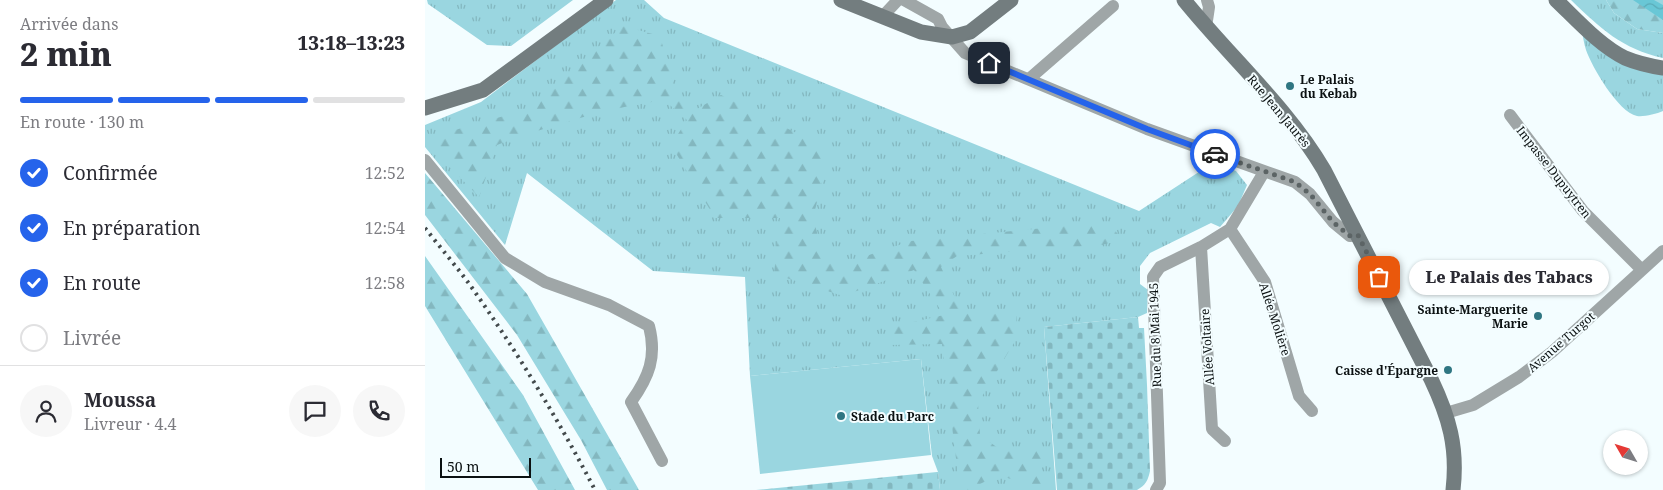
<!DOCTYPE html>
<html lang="fr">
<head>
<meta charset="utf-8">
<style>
  body { margin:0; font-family:"Noto Serif",serif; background:#f7f7f7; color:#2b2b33; height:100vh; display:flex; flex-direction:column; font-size:19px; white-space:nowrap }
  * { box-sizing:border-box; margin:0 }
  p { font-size:16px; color:#7c7c81 }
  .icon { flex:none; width:28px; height:28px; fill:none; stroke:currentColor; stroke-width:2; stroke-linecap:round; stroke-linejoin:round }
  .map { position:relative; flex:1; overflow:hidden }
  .side { display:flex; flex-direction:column; background:#fff; width:425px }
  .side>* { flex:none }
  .needle { width:32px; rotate:309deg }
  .buttons { position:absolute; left:1178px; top:430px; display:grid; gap:10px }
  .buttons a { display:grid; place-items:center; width:45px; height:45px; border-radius:50%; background:#fff; box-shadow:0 1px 4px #0004; font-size:25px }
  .scale { position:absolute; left:15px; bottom:12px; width:91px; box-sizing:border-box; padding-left:5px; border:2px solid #0b1112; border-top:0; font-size:14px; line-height:18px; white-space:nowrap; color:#0b1112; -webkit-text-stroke:4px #f3fdff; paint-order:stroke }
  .pin { position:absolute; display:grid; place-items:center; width:42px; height:42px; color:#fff; margin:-21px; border-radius:10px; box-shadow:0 2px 8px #0006 }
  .courier { position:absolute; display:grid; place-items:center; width:50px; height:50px; margin:-25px; border:4px solid #2563eb; border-radius:50%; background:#fff; color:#222; box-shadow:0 1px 6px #0007 }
  .bubble { position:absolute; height:35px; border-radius:18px; background:#fff; box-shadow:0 1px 4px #0004; font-size:16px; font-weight:800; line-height:35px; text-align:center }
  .headline em { font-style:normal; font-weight:800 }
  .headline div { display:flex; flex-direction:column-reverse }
  .headline { display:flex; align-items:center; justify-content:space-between; height:85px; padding:0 20px }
  h1 { font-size:32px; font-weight:800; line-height:38px }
  .bar { display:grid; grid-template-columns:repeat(4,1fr); gap:8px 5px; align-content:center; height:60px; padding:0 20px }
  .bar i { height:6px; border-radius:4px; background:#e1e1e2 }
  .bar .on { background:#2563eb }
  .bar p { grid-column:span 4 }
  .line { display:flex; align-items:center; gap:12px; padding:0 20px; border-top:1px solid #e1e1e2 }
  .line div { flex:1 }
  .round { display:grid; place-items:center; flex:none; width:52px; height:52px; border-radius:26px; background:#f7f7f7 }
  ol { padding:0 20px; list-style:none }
  li { display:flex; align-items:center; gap:15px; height:55px }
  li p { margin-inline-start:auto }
  li .icon { padding:5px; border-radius:50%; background:#2563eb; color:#fff; stroke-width:4 }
  li:last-child { color:#7c7c81 }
  li i { width:28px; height:28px; border:2px solid #e1e1e2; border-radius:50% }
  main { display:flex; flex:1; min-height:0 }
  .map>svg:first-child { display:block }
  .grass { fill:url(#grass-tufts) }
  .forest { fill:url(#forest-firs) }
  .cemetery { fill:url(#cemetery-stones) }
  .pitch { fill:#9ad6e0 }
  .water { fill:url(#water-waves) }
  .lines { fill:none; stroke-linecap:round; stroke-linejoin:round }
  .street { stroke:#9fa6a7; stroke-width:12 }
  .secondary { stroke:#737d7f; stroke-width:15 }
  .rail { stroke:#434a4c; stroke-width:4; stroke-dasharray:2.5 5; stroke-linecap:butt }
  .done { stroke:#5c6465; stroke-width:5; stroke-dasharray:0 9 }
  .route { stroke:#2563eb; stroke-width:6 }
  .poi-dot { fill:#2f7682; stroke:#f3fdff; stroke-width:2 }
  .labels { text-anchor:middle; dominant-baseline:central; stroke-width:4; stroke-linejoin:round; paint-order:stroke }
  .poi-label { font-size:12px; font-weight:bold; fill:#0b1112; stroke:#f3fdff; text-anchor:start }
  .street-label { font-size:12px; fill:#0b1112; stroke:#f3fdff }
</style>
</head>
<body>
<main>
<section class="side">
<div class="headline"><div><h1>2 min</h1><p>Arrivée dans</p></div><em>13:18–13:23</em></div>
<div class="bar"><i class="on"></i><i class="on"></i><i class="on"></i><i></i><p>En route · 130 m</p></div>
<ol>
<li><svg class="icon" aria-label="check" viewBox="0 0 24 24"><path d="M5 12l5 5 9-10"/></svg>Confirmée<p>12:52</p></li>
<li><svg class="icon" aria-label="check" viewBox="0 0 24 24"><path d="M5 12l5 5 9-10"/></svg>En préparation<p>12:54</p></li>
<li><svg class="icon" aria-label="check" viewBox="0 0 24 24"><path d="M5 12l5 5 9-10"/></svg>En route<p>12:58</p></li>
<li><i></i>Livrée</li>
</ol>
<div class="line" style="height:90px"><a class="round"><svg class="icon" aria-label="person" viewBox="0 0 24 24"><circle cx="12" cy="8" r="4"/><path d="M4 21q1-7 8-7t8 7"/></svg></a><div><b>Moussa</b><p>Livreur · 4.4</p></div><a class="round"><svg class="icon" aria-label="chat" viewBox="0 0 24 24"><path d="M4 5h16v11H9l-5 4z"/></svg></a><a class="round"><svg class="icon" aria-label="phone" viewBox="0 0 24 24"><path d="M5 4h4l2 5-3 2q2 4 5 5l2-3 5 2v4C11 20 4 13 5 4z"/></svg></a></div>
</section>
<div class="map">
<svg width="1238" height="490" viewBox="0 0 1238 490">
  <defs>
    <pattern id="grass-tufts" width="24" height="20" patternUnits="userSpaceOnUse" patternTransform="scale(1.25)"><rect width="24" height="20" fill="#9ad6e0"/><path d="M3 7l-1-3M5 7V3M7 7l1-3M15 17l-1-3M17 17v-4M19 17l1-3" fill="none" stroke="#83b7bf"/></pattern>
    <pattern id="forest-firs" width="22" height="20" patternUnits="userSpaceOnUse" patternTransform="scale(1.25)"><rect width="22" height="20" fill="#9ad6e0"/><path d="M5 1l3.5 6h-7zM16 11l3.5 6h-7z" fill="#83b7bf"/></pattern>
    <pattern id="cemetery-stones" width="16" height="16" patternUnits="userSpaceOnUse" patternTransform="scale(1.25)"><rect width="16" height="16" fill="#9ad6e0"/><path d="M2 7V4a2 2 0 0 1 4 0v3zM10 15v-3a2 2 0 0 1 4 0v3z" fill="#83b7bf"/></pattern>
    <pattern id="water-waves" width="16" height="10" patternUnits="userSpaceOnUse" patternTransform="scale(1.25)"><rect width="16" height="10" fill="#69c7d6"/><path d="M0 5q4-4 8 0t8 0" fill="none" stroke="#5aaab7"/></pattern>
  </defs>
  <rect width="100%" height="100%" fill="#f3fdff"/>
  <!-- grass -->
  <path class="grass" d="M2 0H148L86 46 62 45 3 4Z
    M191 0H219L239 18 714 211 780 168 785 160 811 171 822 185 813 206 795 227 786 223 725 253 715 266V284L723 290 722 313 713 317 619 327 631 490H515L513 472 507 456 496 359 325 376 320 277 228 271 102 173 80 245 0 147V125L56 102Z
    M1146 0H1181L1189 13 1212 29 1238 33V58C1197 49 1175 28 1146 0Z
    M1157 31 1238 74V111C1231 114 1219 117 1212 116 1193 112 1167 67 1161 50 1159 44 1158 37 1157 31Z"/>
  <!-- forest -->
  <path class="forest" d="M1181 0H1238V33L1212 29 1189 13Z
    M198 26 235 36 252 97 272 109 296 95 405 150 388 218 396 247 420 263 486 241 681 222 699 240 676 245 532 256 516 267 536 311 592 312 590 341 553 403 555 435 577 451 617 448V489L573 475 543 490 533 475 517 344 464 345 466 327 519 315 489 270 418 296 349 274 355 218H290L246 145 262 120 239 100C182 108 127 125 72 145L54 197 20 162 9 136 100 110Z
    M0 173 102 294 214 490H182L156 440 92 335 0 215Z
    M0 256 98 395 150 490H113L0 306Z"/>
  <!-- cemetery -->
  <path class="cemetery" d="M713 317 714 328H719L722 385 725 471C723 480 721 485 712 490H632L619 327Z
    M513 472 515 490H331L512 472Z"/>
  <!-- pitch -->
  <path class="pitch" d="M496 359 506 455 335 474 325 376Z"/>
  <!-- water -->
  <path class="water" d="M1208 0H1229L1238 5V20Z"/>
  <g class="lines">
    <!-- street -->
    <path class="street" d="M479 0 513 19 517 27 540 53 722 129 870 182 885 194 908 222 925 236 933 235
      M458 16 473 0
      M781 27 784 7 782 0
      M604 79 688 6
      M1085 115 1158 211 1217 270
      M0 160 80 258 120 282 184 305 224 326C232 357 224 377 206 402L237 461
      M805 229 840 282 874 396 887 411
      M776 247 787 429 800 441
      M1021 413 1048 405 1094 377 1127 352 1238 251
      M731 490 735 483 728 277 735 267 776 247 805 229 839 172"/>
    <!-- secondary -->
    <path class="secondary" d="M416 0 496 32 527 37 545 32 586 0
      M759 0C805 57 862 107 899 170L1006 379C1024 417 1033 447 1028 490
      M1131 0C1151 19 1175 46 1200 58 1212 63 1225 66 1238 68
      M0 108 58 90 181 0"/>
    <!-- rail -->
    <path class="rail" d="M0 228C15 247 31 266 45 285 91 350 133 419 170 490"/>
  </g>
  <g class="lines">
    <!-- done -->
    <path class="done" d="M790 154 870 182 885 194 908 222 925 236 933 235 954 277"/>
    <!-- route -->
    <path class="route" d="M564 63 722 129 790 154"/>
  </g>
  <!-- markers -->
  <g class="poi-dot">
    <circle cx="865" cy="86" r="5"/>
    <circle cx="1113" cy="316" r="5"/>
    <circle cx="1023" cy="370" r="5"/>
    <circle cx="416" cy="416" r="5"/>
  </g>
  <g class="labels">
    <!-- poi labels -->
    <g class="poi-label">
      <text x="875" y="79">Le Palais<tspan x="875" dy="14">du Kebab</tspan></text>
      <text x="1103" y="309" text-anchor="end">Sainte-Marguerite<tspan x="1103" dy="14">Marie</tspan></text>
      <text x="1013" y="370" text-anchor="end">Caisse d'Épargne</text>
      <text x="426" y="416">Stade du Parc</text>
    </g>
    <!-- street labels -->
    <g class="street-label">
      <text transform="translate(854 111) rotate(50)">Rue Jean Jaurès</text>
      <text transform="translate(1129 172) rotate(52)">Impasse Dupuytren</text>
      <text transform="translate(850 319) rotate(72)">Allée Molière</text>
      <text transform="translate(730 335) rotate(-92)">Rue du 8 Mai 1945</text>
      <text transform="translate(1136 342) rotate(-41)">Avenue Turgot</text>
      <text transform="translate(782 347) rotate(-94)">Allée Voltaire</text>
    </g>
  </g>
</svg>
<div class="buttons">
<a><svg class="needle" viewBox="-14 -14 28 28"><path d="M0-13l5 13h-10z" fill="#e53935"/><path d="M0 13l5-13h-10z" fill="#7c7c81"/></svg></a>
</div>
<div class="scale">50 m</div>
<div class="pin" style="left:954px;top:277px;background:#ea580c"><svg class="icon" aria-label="bag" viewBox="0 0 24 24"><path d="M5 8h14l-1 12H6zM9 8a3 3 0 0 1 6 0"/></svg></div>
<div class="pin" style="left:564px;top:63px;background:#1f2937"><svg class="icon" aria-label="home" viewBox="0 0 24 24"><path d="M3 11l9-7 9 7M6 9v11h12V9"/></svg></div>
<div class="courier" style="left:790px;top:154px"><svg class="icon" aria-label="car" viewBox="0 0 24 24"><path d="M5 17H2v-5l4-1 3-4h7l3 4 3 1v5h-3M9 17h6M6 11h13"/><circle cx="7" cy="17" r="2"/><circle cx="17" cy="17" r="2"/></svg></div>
<div class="bubble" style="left:984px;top:260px;width:200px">Le Palais des Tabacs</div>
</div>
</main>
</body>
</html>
